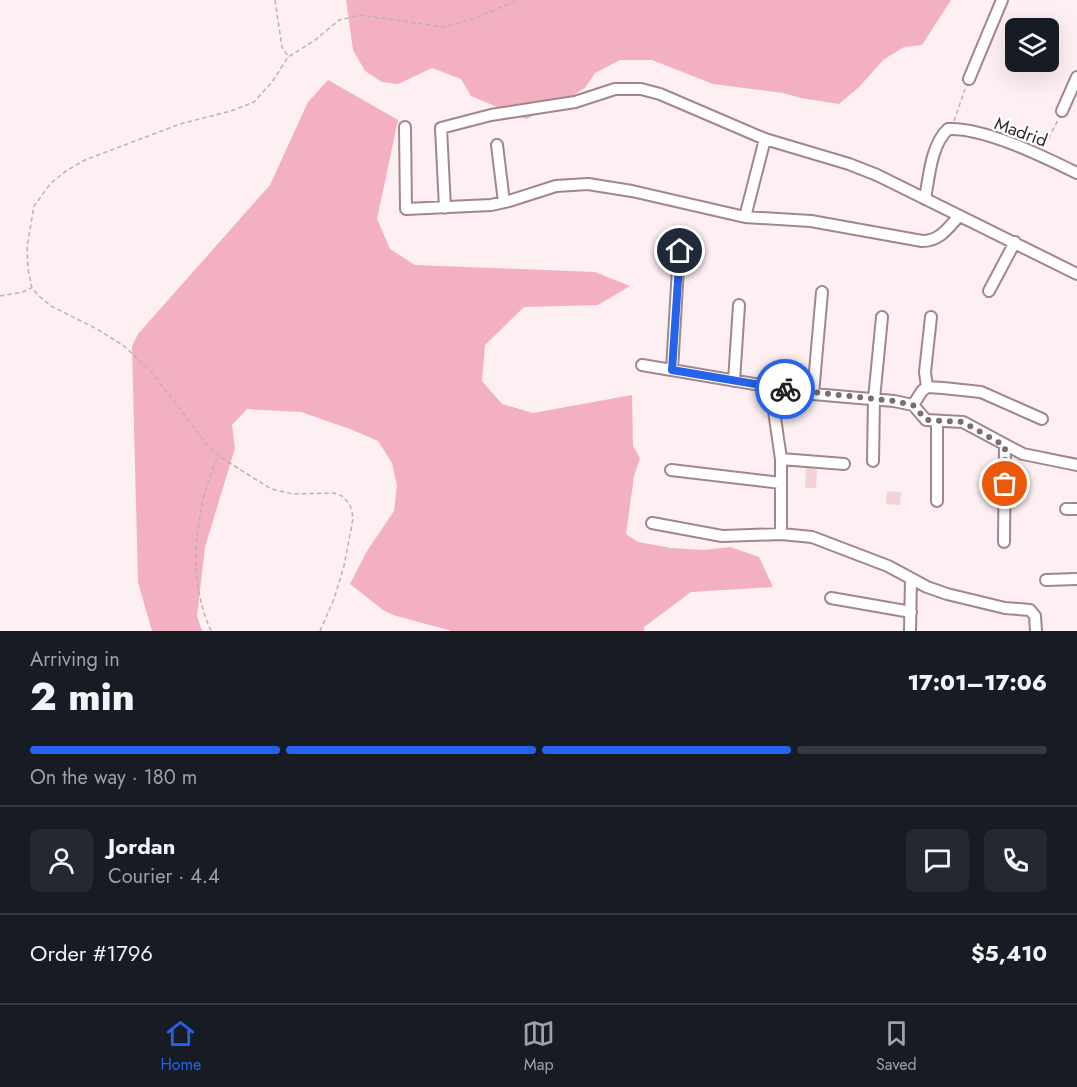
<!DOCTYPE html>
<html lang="en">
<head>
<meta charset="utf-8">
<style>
  body { margin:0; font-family:Jost,sans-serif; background:#242831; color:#f1f3f6; height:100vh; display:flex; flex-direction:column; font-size:22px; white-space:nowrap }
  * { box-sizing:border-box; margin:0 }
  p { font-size:20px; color:#9ea1a6 }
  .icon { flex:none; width:33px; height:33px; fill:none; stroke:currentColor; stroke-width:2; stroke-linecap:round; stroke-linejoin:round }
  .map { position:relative; height:631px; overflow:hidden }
  .details { display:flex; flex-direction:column; background:#171b24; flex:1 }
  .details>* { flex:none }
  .buttons { position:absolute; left:1005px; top:18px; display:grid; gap:12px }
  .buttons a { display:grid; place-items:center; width:54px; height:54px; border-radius:9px; background:#171b24; box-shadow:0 6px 24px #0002; font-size:30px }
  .pin { position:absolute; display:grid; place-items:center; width:51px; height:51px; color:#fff; margin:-26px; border:3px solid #fff; border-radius:50%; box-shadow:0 2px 6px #0007 }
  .courier { position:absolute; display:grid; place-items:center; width:60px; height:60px; margin:-30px; border:4px solid #2563eb; border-radius:50%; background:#fff; color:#222; box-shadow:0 2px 8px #0007 }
  .head em { font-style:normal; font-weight:800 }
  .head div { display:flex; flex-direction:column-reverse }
  .head { display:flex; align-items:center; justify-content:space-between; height:102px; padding:0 30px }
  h1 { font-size:39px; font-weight:800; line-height:45px }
  .bar { display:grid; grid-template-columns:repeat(4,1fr); gap:9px 6px; align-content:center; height:72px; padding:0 30px }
  .bar i { height:8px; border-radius:4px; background:#363941 }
  .bar .current { background:#2563eb }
  .bar p { grid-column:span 4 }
  .line { display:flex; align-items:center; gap:15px; padding:0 30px; border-top:2px solid #363941 }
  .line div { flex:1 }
  .round { display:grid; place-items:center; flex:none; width:63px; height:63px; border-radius:9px; background:#242831 }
  .menu { display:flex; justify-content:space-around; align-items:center; height:84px; border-top:2px solid #363941; background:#171b24; font-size:16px; color:#9ea1a6 }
  .menu a { display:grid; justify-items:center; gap:3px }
  .menu .current { color:#2563eb }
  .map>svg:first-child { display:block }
  .green { fill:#f2b0c1 }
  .building { fill:#f4d2da }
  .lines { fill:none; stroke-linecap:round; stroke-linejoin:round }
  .minor-casing { stroke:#a3858c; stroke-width:14 }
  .path { stroke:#beb0b3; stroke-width:1.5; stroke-dasharray:4.5 3; stroke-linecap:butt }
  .minor { stroke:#fff; stroke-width:10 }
  .done { stroke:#7b6e71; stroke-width:6; stroke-dasharray:0 10.8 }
  .route { stroke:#2563eb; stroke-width:8 }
  .labels { text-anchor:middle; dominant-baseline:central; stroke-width:4.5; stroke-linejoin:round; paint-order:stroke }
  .street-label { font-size:18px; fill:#35282b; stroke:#fff }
</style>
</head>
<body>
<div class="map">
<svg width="1077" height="631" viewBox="0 0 1077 631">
  <rect width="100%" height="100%" fill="#fdeff2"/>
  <!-- green -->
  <path class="green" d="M346 0H951L922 45 904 47 883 60 860 86 839 104 801 98 783 93 713 84 652 60H620L595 73 585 88 557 105 526 119 471 96 461 79 432 68 398 84 382 82 365 71 353 50Z
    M328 80 398 120 377 219 390 249 415 265 595 272 630 286 598 305 524 307 485 345 482 381 502 404 533 413 632 395 633 446 640 458 634 476 626 534 638 542 671 548 704 550 730 547 759 557 773 587 691 592 644 627V631H452L393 615 383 610 350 584 367 551 394 511 397 486 392 463 378 441 350 429 301 412 247 409 232 425 235 448 205 547 197 616 202 631H152L138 582 132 346 138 334 270 185 308 102Z"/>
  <!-- building -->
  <path class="building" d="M806 468 817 469 816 488H805Z
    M887 491 901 492 900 505 886 504Z"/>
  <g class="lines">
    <defs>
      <path id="minor" d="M969 79 1002 0
        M1062 111 1077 77
        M405 127 406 209 491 205 509 201 556 186 588 184 632 191 745 217 811 221 922 241C940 241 948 228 959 216
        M497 145 504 202
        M925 199C929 177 931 145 948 129 984 127 1044 157 1077 173
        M445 208 441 128 491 115 575 102 615 89H641L660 94 765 139 849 164 877 175 1077 274
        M745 217 765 139
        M989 291 1015 242
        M642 365 813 394 894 401 913 405 926 420 963 422 1023 454 1077 465
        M672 370 679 251
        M734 381 739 305
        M927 387 925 372 931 317
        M775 388 773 404 781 459V534
        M813 394 822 292
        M913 405 922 391 927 387 943 388 981 392 1042 419
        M937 421V501
        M781 459 844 464
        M873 461 874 399 882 317
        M671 470 781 483
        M1066 509H1077
        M652 523 722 536 781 534 812 537 888 566 927 587 947 594 1005 608 1030 610 1035 616 1036 631
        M1004 542 1005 445
        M1046 580 1077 579
        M831 598 911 612
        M910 631 911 579"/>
    </defs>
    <!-- minor casing -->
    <use href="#minor" class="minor-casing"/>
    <!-- path -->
    <path class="path" d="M275 0 282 47 288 56
      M954 121 965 89
      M1045 145 1058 120
      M0 296 23 292 31 288
      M211 631C186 576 195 510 218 455
      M320 631 334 599 344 566 353 519 352 511 349 503 342 496 334 493 293 494 271 489 225 460 208 446 150 370 124 346 97 329 51 306 40 297 32 288 28 269 27 247 34 206 51 183 66 171 85 160 180 124 231 111 254 102 272 82 288 57 314 41 339 20 360 15 444 27 473 19 518 0"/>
    <!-- minor -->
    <use href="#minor" class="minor"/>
  </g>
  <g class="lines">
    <!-- done -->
    <path class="done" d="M785 389 894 401 913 405 926 420 963 422 1005 446V484"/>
    <!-- route -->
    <path class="route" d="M680 251 672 370 785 389"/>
  </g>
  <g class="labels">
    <!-- street labels -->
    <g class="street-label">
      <text transform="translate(1021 132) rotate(20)">Madrid</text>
    </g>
  </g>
</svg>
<div class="buttons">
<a><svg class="icon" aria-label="layers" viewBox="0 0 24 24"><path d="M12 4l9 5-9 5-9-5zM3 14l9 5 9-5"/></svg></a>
</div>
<div class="pin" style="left:1005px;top:484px;background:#ea580c"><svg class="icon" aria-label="bag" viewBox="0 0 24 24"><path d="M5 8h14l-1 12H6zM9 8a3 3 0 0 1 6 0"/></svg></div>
<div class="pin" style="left:680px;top:251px;background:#1f2937"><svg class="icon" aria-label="home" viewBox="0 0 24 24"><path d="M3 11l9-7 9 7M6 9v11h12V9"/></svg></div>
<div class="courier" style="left:785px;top:389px"><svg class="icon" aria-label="bike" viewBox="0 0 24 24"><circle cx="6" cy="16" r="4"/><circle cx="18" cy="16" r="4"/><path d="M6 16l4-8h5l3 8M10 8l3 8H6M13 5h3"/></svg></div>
</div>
<section class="details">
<div class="head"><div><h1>2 min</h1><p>Arriving in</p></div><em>17:01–17:06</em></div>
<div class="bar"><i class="current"></i><i class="current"></i><i class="current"></i><i></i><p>On the way · 180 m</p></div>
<div class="line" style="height:108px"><a class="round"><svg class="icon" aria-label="person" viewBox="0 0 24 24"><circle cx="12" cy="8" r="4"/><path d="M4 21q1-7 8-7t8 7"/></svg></a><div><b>Jordan</b><p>Courier · 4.4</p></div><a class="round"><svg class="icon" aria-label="chat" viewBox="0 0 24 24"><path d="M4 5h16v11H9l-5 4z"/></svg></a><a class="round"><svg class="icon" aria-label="phone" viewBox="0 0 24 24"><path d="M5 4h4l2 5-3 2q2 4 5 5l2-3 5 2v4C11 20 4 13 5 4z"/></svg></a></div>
<div class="line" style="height:78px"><div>Order #1796</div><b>$5,410</b></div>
</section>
<nav class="menu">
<a class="current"><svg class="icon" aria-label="home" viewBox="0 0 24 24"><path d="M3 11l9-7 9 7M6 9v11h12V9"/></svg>Home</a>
<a><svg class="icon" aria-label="map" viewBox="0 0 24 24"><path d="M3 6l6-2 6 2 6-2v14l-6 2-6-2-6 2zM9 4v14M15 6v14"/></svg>Map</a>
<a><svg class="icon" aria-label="saved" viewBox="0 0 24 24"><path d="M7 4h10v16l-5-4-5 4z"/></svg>Saved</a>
</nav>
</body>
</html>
